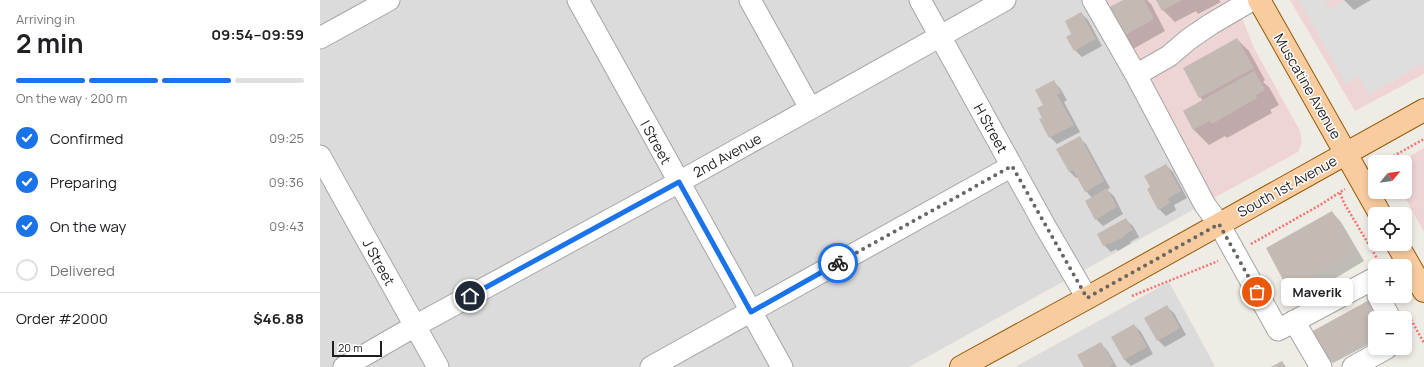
<!DOCTYPE html>
<html lang="en">
<head>
<meta charset="utf-8">
<style>
  body { margin:0; font-family:Manrope,sans-serif; background:#f6f6f6; color:#202124; height:100vh; display:flex; flex-direction:column; font-size:15px; white-space:nowrap }
  * { box-sizing:border-box; margin:0 }
  p { font-size:13px; color:#757577 }
  .icon { flex:none; width:22px; height:22px; fill:none; stroke:currentColor; stroke-width:2; stroke-linecap:round; stroke-linejoin:round }
  .map { position:relative; flex:1; overflow:hidden }
  .panel { display:flex; flex-direction:column; background:#fff; width:320px }
  .panel>* { flex:none }
  .needle { width:26px; rotate:61deg }
  .fabs { position:absolute; left:1048px; top:155px; display:grid; gap:8px }
  .fabs a { display:grid; place-items:center; width:44px; height:44px; border-radius:6px; background:#fff; box-shadow:0 2px 6px #0003; font-size:20px }
  .scale { position:absolute; left:12px; bottom:10px; width:50px; box-sizing:border-box; padding-left:4px; border:2px solid #1e1e1e; border-top:0; font-size:11px; line-height:14px; white-space:nowrap; color:#1e1e1e; -webkit-text-stroke:3px #fff; paint-order:stroke }
  .pin { position:absolute; display:grid; place-items:center; width:34px; height:34px; color:#fff; margin:-17px; border:2px solid #fff; border-radius:50%; box-shadow:0 1px 4px #0007 }
  .courier { position:absolute; display:grid; place-items:center; width:40px; height:40px; margin:-20px; border:3px solid #1a73e8; border-radius:50%; background:#fff; color:#222; box-shadow:0 1px 5px #0007 }
  .bubble { position:absolute; height:28px; border-radius:6px; background:#fff; box-shadow:0 2px 6px #0003; font-size:13px; font-weight:700; line-height:28px; text-align:center }
  .head em { font-style:normal; font-weight:700 }
  .head div { display:flex; flex-direction:column-reverse }
  .head { display:flex; align-items:center; justify-content:space-between; height:68px; padding:0 16px }
  h1 { font-size:26px; font-weight:700; line-height:30px }
  .bar { display:grid; grid-template-columns:repeat(4,1fr); gap:6px 4px; align-content:center; height:48px; padding:0 16px }
  .bar i { height:5px; border-radius:3px; background:#e0e0e0 }
  .bar .active { background:#1a73e8 }
  .bar p { grid-column:span 4 }
  .line { display:flex; align-items:center; gap:10px; padding:0 16px; border-top:1px solid #e0e0e0 }
  .line div { flex:1 }
  ol { padding:0 16px; list-style:none }
  li { display:flex; align-items:center; gap:12px; height:44px }
  li p { margin-inline-start:auto }
  li .icon { padding:4px; border-radius:50%; background:#1a73e8; color:#fff; stroke-width:4 }
  li:last-child { color:#757577 }
  li i { width:22px; height:22px; border:2px solid #e0e0e0; border-radius:50% }
  main { display:flex; flex:1; min-height:0 }
  .map>svg:first-child { display:block }
  .residential { fill:#dcdbdb }
  .commercial { fill:#efd4d5 }
  .parking { fill:#dedede }
  .shadow { fill:#0003 }
  .building { fill:#c4bab4 }
  .lines { fill:none; stroke-linecap:round; stroke-linejoin:round }
  .minor-casing { stroke:#a5a5a5; stroke-width:23 }
  .major-casing { stroke:#955a04; stroke-width:24 }
  .path { stroke:#f6736f; stroke-width:2.5; stroke-dasharray:2 2; stroke-linecap:butt }
  .minor { stroke:#fff; stroke-width:21 }
  .major { stroke:#f9cca0; stroke-width:22 }
  .done { stroke:#676664; stroke-width:4; stroke-dasharray:0 7.2 }
  .route { stroke:#1a73e8; stroke-width:5 }
  .labels { text-anchor:middle; dominant-baseline:central; stroke-width:3; stroke-linejoin:round; paint-order:stroke }
  .street-label { font-size:14px; fill:#1e1e1e; stroke:#fff }
</style>
</head>
<body>
<main>
<section class="panel">
<div class="head"><div><h1>2 min</h1><p>Arriving in</p></div><em>09:54–09:59</em></div>
<div class="bar"><i class="active"></i><i class="active"></i><i class="active"></i><i></i><p>On the way · 200 m</p></div>
<ol>
<li><svg class="icon" aria-label="check" viewBox="0 0 24 24"><path d="M5 12l5 5 9-10"/></svg>Confirmed<p>09:25</p></li>
<li><svg class="icon" aria-label="check" viewBox="0 0 24 24"><path d="M5 12l5 5 9-10"/></svg>Preparing<p>09:36</p></li>
<li><svg class="icon" aria-label="check" viewBox="0 0 24 24"><path d="M5 12l5 5 9-10"/></svg>On the way<p>09:43</p></li>
<li><i></i>Delivered</li>
</ol>
<div class="line" style="height:52px"><div>Order #2000</div><b>$46.88</b></div>
</section>
<div class="map">
<svg width="1104" height="367" viewBox="0 0 1104 367">
  <rect width="100%" height="100%" fill="#efebe5"/>
  <!-- residential -->
  <path class="residential" d="M0 0H764L878 207 589 367H0Z
    M849 282 895 366 893 367H695Z"/>
  <!-- commercial -->
  <path class="commercial" d="M781 0H915L934 48 980 131 982 142 978 152 892 199Z
    M970 0H1104V74L1035 111Z
    M1104 148V232L1082 192H1085V162H1080Z"/>
  <!-- parking -->
  <path class="parking" d="M979 0H1004L1009 9 1025 0H1104V63L1048 95 1039 76 1026 84Z"/>
  <!-- shadow -->
  <path class="shadow" d="M805 0H827L831 4 845 31 813 49 786 10Z
    M837 0H899L901 2 878 14 876 11 855 22 843 10Z
    M1024 0H1051L1034 10Z
    M761 13 768 20 782 46 762 57 755 50 753 34Z
    M917 39 929 51 945 80 943 82 949 87 959 105 950 110 952 113 907 138 905 136 889 145 874 130 864 111 883 101 880 97Z
    M733 81 740 88 747 100 744 102 760 132 737 144 730 137 723 118 724 105Z
    M759 138 766 144 790 188 787 190 794 196 803 214 783 226 776 219 772 198 766 191 758 177 756 178 750 172Z
    M846 165 853 172 867 198 854 205 856 210 846 216 839 209Z
    M1012 212 1021 222 1044 261 979 300 970 290Z
    M806 220 813 226 819 237 810 242 811 243 798 251 796 249 791 252 784 245Z
    M847 307 854 313 866 335 845 347 838 340Z
    M1055 318V341L1013 363 1009 360Z
    M814 325 821 332 833 354 811 366 804 359Z
    M780 343 787 350 797 367H765Z"/>
  <!-- building -->
  <path class="building" d="M803 0H824L834 19 800 38 784 10Z
    M836 0H862L842 11Z
    M761 12 776 39 754 51 746 37 751 34 745 21Z
    M917 38 934 68 879 98 863 68Z
    M934 71 945 90 936 95 937 98 892 124 890 121 873 130 863 111Z
    M734 80 741 93 737 95 754 125 729 138 719 119 722 118 717 108 723 105 715 90Z
    M760 136 784 181 765 192 753 170 749 172 736 149Z
    M846 164 861 191 848 198 850 203 838 210 827 189 830 187 824 176Z
    M787 188 797 207 775 220 765 201Z
    M1012 211 1035 251 969 291 946 248Z
    M806 218 813 230 804 235 805 236 790 244 789 243 783 246 777 234Z
    M1051 299 1061 318H1055V336L1009 361 991 332Z
    M847 305 860 328 837 341 824 318Z
    M814 324 827 347 804 360 791 337Z
    M781 342 794 364 789 367H764L757 355Z
    M962 361 966 367H951Z"/>
  <g class="lines">
    <defs>
      <path id="minor" d="M258 0 462 367
        M430 0 490 108
        M600 0 725 226 767 298
        M773 0 816 75 885 205 899 224 958 330 1055 278
        M0 38 69 0
        M816 75 849 56 869 39 891 24 932 0
        M0 156 118 367
        M1058 296 1070 318
        M974 321 1001 367
        M24 367 95 326 359 182 685 0
        M331 367 692 166
        M1033 367 1067 348"/>
      <path id="major" d="M939 0 1060 214
        M1077 244 1104 291
        M641 367 767 298 1104 110"/>
    </defs>
    <!-- minor casing -->
    <use href="#minor" class="minor-casing"/>
    <!-- major casing -->
    <use href="#major" class="major-casing"/>
    <!-- path -->
    <path class="path" d="M1063 162 1104 139
      M1020 193 1024 203 1058 260
      M931 244 1000 205 1025 189
      M812 296 898 261
      M1089 316 1104 343"/>
    <!-- minor -->
    <use href="#minor" class="minor"/>
    <!-- major -->
    <use href="#major" class="major"/>
  </g>
  <g class="lines">
    <!-- done -->
    <path class="done" d="M518 263 692 166 767 298 899 224 937 292"/>
    <!-- route -->
    <path class="route" d="M150 296 359 182 431 312 518 263"/>
  </g>
  <g class="labels">
    <!-- street labels -->
    <g class="street-label">
      <text transform="translate(988 86) rotate(60)">Muscatine Avenue</text>
      <text transform="translate(671 128) rotate(61)">H Street</text>
      <text transform="translate(336 142) rotate(61)">I Street</text>
      <text transform="translate(407 155) rotate(-29)">2nd Avenue</text>
      <text transform="translate(967 186) rotate(-29)">South 1st Avenue</text>
      <text transform="translate(59 262) rotate(61)">J Street</text>
    </g>
  </g>
</svg>
<div class="fabs">
<a><svg class="needle" viewBox="-14 -14 28 28"><path d="M0-13l5 13h-10z" fill="#e53935"/><path d="M0 13l5-13h-10z" fill="#757577"/></svg></a>
<a><svg class="icon" aria-label="locate" viewBox="0 0 24 24"><circle cx="12" cy="12" r="6"/><path d="M12 2v4M12 18v4M2 12h4M18 12h4"/></svg></a>
<a>+</a>
<a>−</a>
</div>
<div class="scale">20 m</div>
<div class="pin" style="left:937px;top:292px;background:#ea580c"><svg class="icon" aria-label="bag" viewBox="0 0 24 24"><path d="M5 8h14l-1 12H6zM9 8a3 3 0 0 1 6 0"/></svg></div>
<div class="pin" style="left:150px;top:296px;background:#1f2937"><svg class="icon" aria-label="home" viewBox="0 0 24 24"><path d="M3 11l9-7 9 7M6 9v11h12V9"/></svg></div>
<div class="courier" style="left:518px;top:263px"><svg class="icon" aria-label="bike" viewBox="0 0 24 24"><circle cx="6" cy="16" r="4"/><circle cx="18" cy="16" r="4"/><path d="M6 16l4-8h5l3 8M10 8l3 8H6M13 5h3"/></svg></div>
<div class="bubble" style="left:961px;top:278px;width:72px">Maverik</div>
</div>
</main>
</body>
</html>
